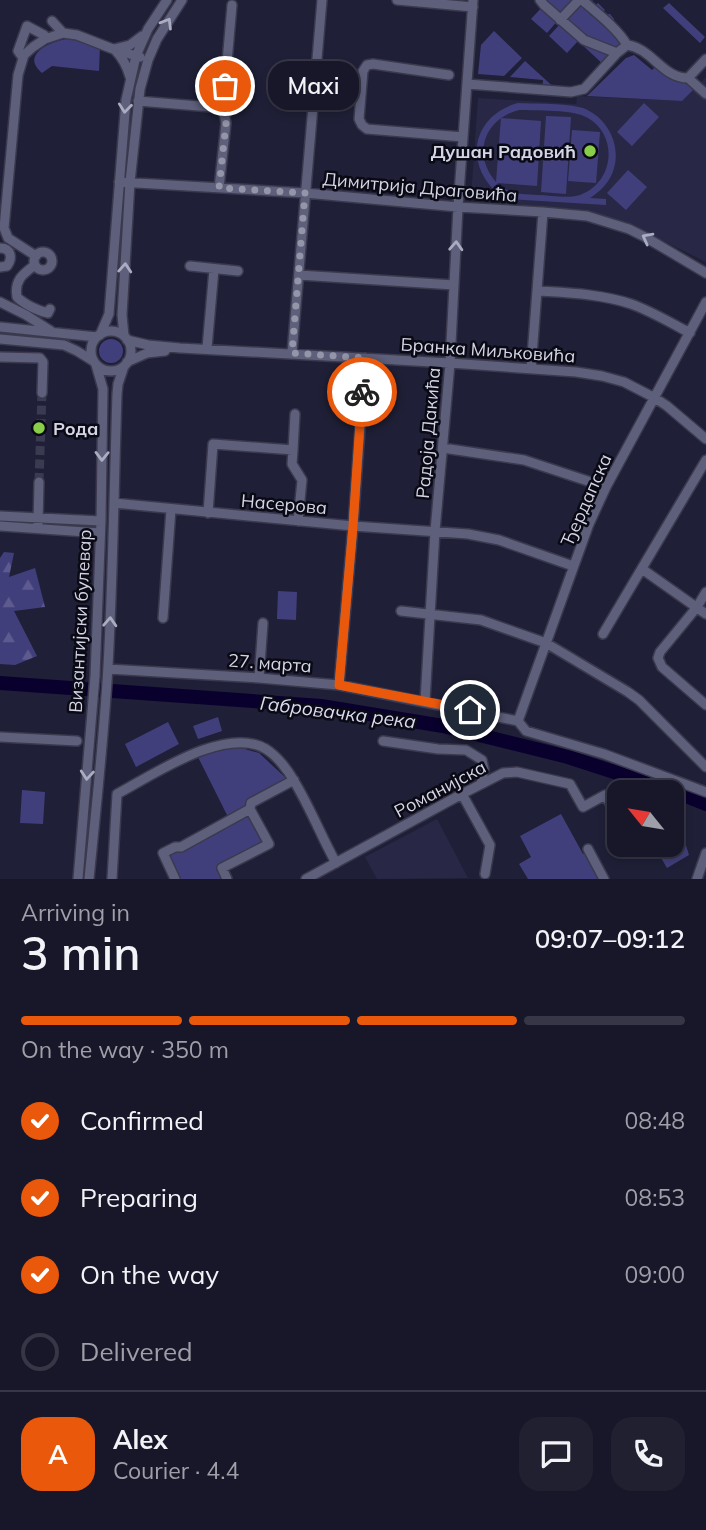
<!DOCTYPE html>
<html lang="en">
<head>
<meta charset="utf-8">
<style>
  body { margin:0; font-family:Mulish,sans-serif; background:#202031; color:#f1f3f6; height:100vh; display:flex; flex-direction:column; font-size:26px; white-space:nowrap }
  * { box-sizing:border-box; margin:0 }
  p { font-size:23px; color:#9e9fa8 }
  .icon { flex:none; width:38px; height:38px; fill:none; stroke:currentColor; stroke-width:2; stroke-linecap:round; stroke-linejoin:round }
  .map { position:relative; height:879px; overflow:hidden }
  .drawer { display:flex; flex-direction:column; background:#171729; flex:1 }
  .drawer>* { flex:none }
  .needle { width:46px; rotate:300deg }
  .fabs { position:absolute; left:607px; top:780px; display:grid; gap:14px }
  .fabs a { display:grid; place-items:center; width:77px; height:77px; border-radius:14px; background:#171729; box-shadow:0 4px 10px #0003,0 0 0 2px #363646; font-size:35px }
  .pin { position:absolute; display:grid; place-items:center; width:60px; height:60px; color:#fff; margin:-30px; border:4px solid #fff; border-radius:50%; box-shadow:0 2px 7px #0007 }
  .courier { position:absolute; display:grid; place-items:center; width:70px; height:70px; margin:-35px; border:5px solid #ea580c; border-radius:50%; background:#fff; color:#222; box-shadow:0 2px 9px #0007 }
  .bubble { position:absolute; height:49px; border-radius:21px; background:#171729; box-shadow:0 4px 10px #0003,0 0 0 2px #363646; font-size:23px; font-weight:600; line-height:49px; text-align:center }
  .head em { font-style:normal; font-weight:600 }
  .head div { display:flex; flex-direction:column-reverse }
  .head { display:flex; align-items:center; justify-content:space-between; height:119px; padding:0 21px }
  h1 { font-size:46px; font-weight:600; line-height:52px }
  .bar { display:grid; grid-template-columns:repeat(4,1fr); gap:10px 7px; align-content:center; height:84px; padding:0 21px }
  .bar i { height:9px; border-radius:5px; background:#363646 }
  .bar .current { background:#ea580c }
  .bar p { grid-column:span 4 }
  .line { display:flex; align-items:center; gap:18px; padding:0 21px; border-top:2px solid #363646 }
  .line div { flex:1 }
  .round { display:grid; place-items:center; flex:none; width:74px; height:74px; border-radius:21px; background:#202031 }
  ol { padding:0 21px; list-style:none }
  li { display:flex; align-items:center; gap:21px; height:77px }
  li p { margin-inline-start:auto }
  li .icon { padding:7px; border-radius:50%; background:#ea580c; color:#fff; stroke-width:4 }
  li:last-child { color:#9e9fa8 }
  li i { width:38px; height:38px; border:4px solid #363646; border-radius:50% }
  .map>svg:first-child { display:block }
  .built { fill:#282846 }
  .green { fill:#413f7b; fill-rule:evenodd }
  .forest { fill:url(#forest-firs) }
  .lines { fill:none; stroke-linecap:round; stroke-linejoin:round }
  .river { stroke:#09002d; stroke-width:14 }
  .minor-tunnel { stroke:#3a3a51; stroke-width:9; stroke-dasharray:9 4.5; stroke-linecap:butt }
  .minor-casing { stroke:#3a394e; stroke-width:12 }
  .minor { stroke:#5d5f7b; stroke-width:9 }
  .oneway { stroke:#aaacc1 }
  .done { stroke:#9595a9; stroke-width:7; stroke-dasharray:0 12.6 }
  .route { stroke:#ea580c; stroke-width:9 }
  .poi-dot { fill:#89ce48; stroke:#0a0a15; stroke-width:2.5 }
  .labels { text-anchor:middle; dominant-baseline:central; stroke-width:5; stroke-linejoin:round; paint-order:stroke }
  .poi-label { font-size:18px; font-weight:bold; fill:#d4d5e6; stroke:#0a0a15; text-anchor:end }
  .street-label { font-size:18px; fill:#d4d5e6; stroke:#0a0a15 }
  .water-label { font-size:19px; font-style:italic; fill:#dadbf1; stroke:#0a0a15 }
</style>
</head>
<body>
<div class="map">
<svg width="706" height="879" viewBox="0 0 706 879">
  <defs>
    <pattern id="forest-firs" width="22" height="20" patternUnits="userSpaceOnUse" patternTransform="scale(1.75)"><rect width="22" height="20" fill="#413f7b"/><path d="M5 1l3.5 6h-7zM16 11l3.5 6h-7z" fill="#5c5a8e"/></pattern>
  </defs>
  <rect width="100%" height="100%" fill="#1f1f37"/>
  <!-- built -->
  <path class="built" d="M706 77V262L629 224 587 210 475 201 471 197 478 98 576 104 577 96 682 101Z
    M437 819 468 878 377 879 365 857Z"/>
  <!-- green -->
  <path class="green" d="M540 0H593L588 5 592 8 598 3 605 10 600 15 610 14 614 19V23L627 45 605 66 578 41 567 53 549 36 562 22 559 19 547 33 531 19 543 6Z
    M669 3 705 37 700 43 663 8Z
    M494 31 522 58 504 76 478 74 481 45Z
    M73 38 100 46 99 71 52 66 42 73C18 53 56 39 73 38Z
    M634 55 652 70 658 64 697 86 682 101 587 96 626 58Z
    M525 61 558 91 542 90 543 80 510 77Z
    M518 103C536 104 566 103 583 108 609 118 623 148 612 174 607 185 599 192 590 198L606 199V205L475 197V191L496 192C463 161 474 115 518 103ZM519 110C537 111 573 109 588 118 619 136 614 183 580 195 567 199 551 195 537 195 522 194 508 194 497 183L537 186 541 121 501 118 496 182C472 155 484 119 519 110Z
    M644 103 659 117 632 146 617 132Z
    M546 116 571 117 566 194 541 192Z
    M572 130 600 132 596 183 568 181Z
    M628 170 647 187 626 210 607 193Z
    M99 351a12 12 0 1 1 24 0a12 12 0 1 1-24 0Z
    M278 591 297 592 296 620 277 619Z
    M218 717 222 731 198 739 193 726Z
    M168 722 179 744 136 767 125 744Z
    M238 747 259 753 288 780 248 800 245 808 228 817 198 757 210 751Z
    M22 790 45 792 43 824 20 823Z
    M248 814 264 843 217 868 222 879H178L166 856Z
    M561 814 583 854 594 849 610 879H528L519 864 531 857 520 836Z
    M672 820H684L685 842 689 855 667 868 654 846 672 845Z"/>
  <!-- forest -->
  <path class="forest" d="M4 552 14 553 9 577 35 568 45 607 14 611 37 656 15 665 0 664V558Z"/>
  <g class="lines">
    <!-- river -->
    <path class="river" d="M0 683 321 706 443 726 568 757 676 792 706 804"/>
    <!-- minor-tunnel -->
    <path class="minor-tunnel" d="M39 482 42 393"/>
    <defs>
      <path id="minor" d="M397 0 473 7
        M540 0 544 5 584 40 617 53
        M582 0C596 12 618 29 627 45 652 48 662 78 688 78L706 59
        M560 20 579 0
        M52 21 63 33
        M114 49 130 45 142 36
        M115 50C123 58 127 66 130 77
        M23 58 18 51 27 26 44 35
        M449 75 373 64 367 65 363 71 359 119 362 125 367 129 463 137
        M688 78 706 94
        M467 84 571 92 584 89 617 53 627 45
        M138 101 223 108
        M119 182 305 193 458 207 543 212 587 216 629 229 645 237 706 273
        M219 188 226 123 223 108 232 5
        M8 238 4 228 18 75 24 55 33 47 45 39 63 33 77 35 113 49 140 57
        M8 238 36 256
        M0 248C11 248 13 258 7 266L0 267
        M34 261a9 9 0 1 1 18 0a9 9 0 1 1-18 0Z
        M35 265C23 274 14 280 17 297 24 304 38 311 48 313L50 309
        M190 266 238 271
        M299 275 454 285
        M538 291C569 293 601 294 631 304 651 311 671 323 690 333
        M0 302 26 315 51 331
        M0 327 97 337
        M91 351a20 20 0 1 1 40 0a20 20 0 1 1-40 0Z
        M100 335 109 314 126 100 136 56 148 29 167 0
        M124 336 122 315 130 182 140 89 148 60 157 39 182 0
        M0 339 64 345 77 351 93 361
        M127 340 148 345 180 348 450 363 576 372 602 376 624 382 655 398 667 406 706 439
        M207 348 214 269
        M292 353 322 0
        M0 357 40 358 43 362 42 393
        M127 362 147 353 165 351
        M531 369 543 212
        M443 448 524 460 606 487
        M293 450 295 414
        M114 503 353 526 468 534 499 540 573 566
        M208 513 213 444 293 450 292 464 302 480 298 521
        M0 516 101 521
        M38 524 39 482
        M0 526 100 533
        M642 569 706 614
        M706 592 697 607 660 652 658 658 662 667 706 705
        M401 611 481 620 546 643 628 692 639 700 706 767
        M163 618 171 509
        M603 634 706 460
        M108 669 259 678 339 685 518 721 526 731 604 754 706 792
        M259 678 263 623
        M339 685 353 526 365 358
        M425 701 435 531 450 363 458 207 473 0
        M518 721 589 524 606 487 706 302
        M0 737 77 741
        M383 741 438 749 466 750 482 760 484 769 481 784
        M462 794 490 845 485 874
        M588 849 604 879
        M78 879 95 676 101 521 103 389 96 365
        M89 879C96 808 104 737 108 666 113 576 114 485 117 394L118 384 124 366
        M112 879 117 794C153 775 225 725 266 749 277 756 288 770 294 781 310 807 321 836 336 863
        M175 879 163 853 175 847H181L250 809 251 803 294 780
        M227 879 222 868 269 844 250 809
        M306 879 462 794 503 773 517 772 570 784 583 807 605 795 619 819
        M697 879 706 853"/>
    </defs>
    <!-- minor casing -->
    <use href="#minor" class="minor-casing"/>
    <!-- minor -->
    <use href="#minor" class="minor"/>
  </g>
  <!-- one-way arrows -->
  <defs><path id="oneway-chevron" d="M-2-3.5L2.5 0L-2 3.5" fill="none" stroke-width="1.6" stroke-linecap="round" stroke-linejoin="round" transform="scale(1.75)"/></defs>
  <g class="oneway">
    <use href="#oneway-chevron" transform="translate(167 23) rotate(-59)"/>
    <use href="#oneway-chevron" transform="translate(125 108) rotate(96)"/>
    <use href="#oneway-chevron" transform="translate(647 238) rotate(-152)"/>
    <use href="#oneway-chevron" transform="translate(456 246) rotate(-87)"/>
    <use href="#oneway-chevron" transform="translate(125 268) rotate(-86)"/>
    <use href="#oneway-chevron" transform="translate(102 456) rotate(91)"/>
    <use href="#oneway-chevron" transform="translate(110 622) rotate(-87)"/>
    <use href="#oneway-chevron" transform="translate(87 775) rotate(95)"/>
  </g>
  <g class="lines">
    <!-- done -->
    <path class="done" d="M225 86 223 108 226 123 219 188 305 193 292 353 365 358 362 392"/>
    <!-- route -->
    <path class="route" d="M362 392 353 526 339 685 470 710"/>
  </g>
  <!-- markers -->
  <g class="poi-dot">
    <circle cx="590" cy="151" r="7"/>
    <circle cx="39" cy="428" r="7"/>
  </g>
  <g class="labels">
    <!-- poi labels -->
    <g class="poi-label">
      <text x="576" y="151">Душан Радовић</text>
      <text x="53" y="428" text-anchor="start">Рода</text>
    </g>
    <!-- street labels -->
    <g class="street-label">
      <text transform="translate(420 187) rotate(5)">Димитрија Драговића</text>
      <text transform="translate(488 350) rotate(4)">Бранка Миљковића</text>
      <text transform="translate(428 433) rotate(-85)">Радоја Дакића</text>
      <text transform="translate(586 500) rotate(-66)">Ђердапска</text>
      <text transform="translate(284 504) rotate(5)">Насерова</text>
      <text transform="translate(80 621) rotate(-87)">Византијски булевар</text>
      <text transform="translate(270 663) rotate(4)">27. марта</text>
      <text transform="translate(440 789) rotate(-28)">Романијска</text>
    </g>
    <!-- water labels -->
    <g class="water-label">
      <text transform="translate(338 712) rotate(7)">Габровачка река</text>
    </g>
  </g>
</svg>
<div class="fabs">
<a><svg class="needle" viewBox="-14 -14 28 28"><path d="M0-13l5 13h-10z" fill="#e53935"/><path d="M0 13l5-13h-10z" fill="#9e9fa8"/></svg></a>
</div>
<div class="pin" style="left:225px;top:86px;background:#ea580c"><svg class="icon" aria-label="bag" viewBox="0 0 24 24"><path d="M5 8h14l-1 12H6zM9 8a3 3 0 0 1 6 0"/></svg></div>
<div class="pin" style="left:470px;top:710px;background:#1f2937"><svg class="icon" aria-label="home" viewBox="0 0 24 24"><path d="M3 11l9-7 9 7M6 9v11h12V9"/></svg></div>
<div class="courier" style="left:362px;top:392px"><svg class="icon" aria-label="bike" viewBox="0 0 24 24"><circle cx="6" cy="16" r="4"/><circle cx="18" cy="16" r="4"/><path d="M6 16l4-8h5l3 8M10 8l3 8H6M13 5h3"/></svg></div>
<div class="bubble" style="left:268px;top:61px;width:91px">Maxi</div>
</div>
<section class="drawer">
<div class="head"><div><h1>3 min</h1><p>Arriving in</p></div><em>09:07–09:12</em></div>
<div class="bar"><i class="current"></i><i class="current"></i><i class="current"></i><i></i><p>On the way · 350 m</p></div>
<ol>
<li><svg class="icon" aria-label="check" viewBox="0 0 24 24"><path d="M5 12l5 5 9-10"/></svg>Confirmed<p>08:48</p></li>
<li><svg class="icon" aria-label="check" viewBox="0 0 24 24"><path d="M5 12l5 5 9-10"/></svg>Preparing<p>08:53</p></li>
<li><svg class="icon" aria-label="check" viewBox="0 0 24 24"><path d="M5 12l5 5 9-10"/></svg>On the way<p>09:00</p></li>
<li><i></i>Delivered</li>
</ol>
<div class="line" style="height:126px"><b class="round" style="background:#ea580c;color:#fff">A</b><div><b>Alex</b><p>Courier · 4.4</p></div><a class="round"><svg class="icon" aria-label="chat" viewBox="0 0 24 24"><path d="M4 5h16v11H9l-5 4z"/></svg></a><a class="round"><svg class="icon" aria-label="phone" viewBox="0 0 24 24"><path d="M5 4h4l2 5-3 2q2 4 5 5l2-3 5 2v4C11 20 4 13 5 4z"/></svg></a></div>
</section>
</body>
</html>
